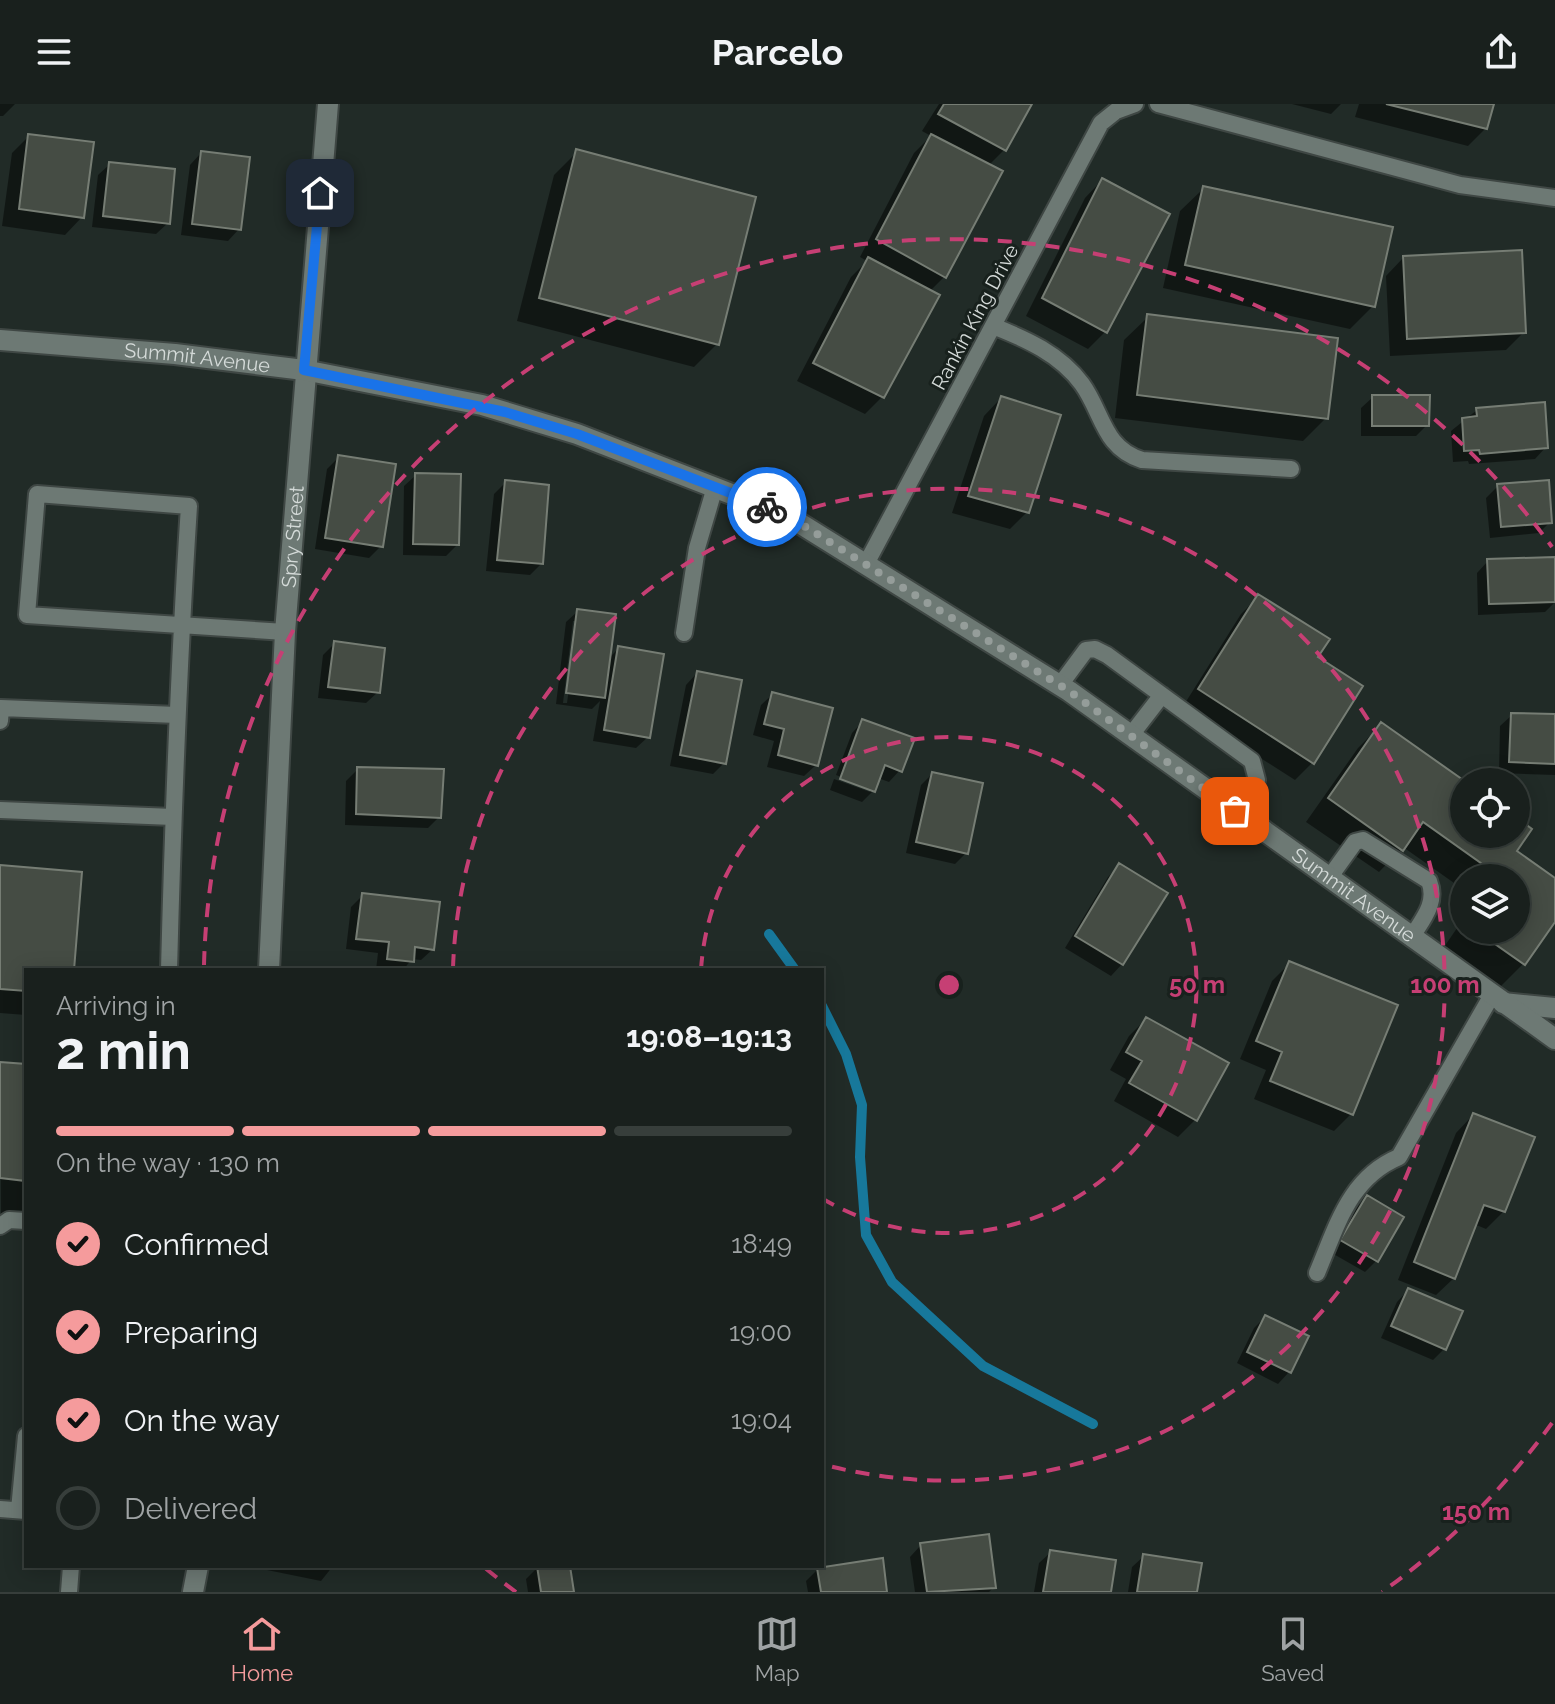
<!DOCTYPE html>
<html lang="en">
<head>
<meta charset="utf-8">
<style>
  body { margin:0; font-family:Raleway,sans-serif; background:#222826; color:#f1f3f6; height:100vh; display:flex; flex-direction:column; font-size:30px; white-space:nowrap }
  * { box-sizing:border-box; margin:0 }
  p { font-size:26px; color:#9fa3a4 }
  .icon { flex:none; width:44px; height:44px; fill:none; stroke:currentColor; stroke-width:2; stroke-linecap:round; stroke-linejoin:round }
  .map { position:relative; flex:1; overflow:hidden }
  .drawer { position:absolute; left:24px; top:864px; width:800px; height:600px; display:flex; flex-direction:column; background:#19201d; border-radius:0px; box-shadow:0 4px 20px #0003,0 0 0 2px #373e3b }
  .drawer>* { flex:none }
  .buttons { position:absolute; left:1450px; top:664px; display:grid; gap:16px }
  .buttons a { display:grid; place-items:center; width:80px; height:80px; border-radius:50%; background:#19201d; box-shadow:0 4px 20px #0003,0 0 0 2px #373e3b; font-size:40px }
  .pin { position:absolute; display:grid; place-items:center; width:68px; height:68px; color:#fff; margin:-34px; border-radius:16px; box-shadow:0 4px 12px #0006 }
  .courier { position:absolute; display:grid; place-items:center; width:80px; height:80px; margin:-40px; border:6px solid #1a73e8; border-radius:50%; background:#fff; color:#222; box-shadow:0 2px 10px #0007 }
  .summary em { font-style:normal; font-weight:700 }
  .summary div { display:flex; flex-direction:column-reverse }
  .summary { display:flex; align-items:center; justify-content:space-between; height:136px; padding:0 32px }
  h1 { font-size:52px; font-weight:700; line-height:60px }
  .bar { display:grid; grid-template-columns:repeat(4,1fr); gap:12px 8px; align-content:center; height:96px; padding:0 32px }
  .bar i { height:10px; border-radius:6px; background:#373e3b }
  .bar .on { background:#f59b9c }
  .bar p { grid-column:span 4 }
  ol { padding:0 32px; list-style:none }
  li { display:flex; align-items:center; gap:24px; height:88px }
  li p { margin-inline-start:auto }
  li .icon { padding:8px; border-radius:50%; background:#f59b9c; color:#111; stroke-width:4 }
  li:last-child { color:#9fa3a4 }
  li i { width:44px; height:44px; border:4px solid #373e3b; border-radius:50% }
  header { display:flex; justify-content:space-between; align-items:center; height:104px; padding:0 32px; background:#19201d; font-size:36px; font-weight:700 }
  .tab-bar { display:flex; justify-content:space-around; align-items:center; height:112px; border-top:2px solid #373e3b; background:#19201d; font-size:22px; color:#9fa3a4 }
  .tab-bar a { display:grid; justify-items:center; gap:4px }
  .tab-bar .on { color:#f59b9c }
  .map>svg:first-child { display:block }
  .shadow { fill:#0007; fill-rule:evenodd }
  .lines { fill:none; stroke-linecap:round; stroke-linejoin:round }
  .stream { stroke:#17789b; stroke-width:10 }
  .building { fill:#454c44; stroke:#767d74; stroke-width:2 }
  .service-casing { stroke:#3f4744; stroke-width:20 }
  .minor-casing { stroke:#3f4744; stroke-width:24 }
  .tertiary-casing { stroke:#3f4744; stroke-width:24 }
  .secondary-casing { stroke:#3f4744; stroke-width:24 }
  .service { stroke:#6d7974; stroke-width:16 }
  .minor { stroke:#6d7974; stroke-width:20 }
  .tertiary { stroke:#6d7974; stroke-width:20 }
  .secondary { stroke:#6d7974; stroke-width:20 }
  .done { stroke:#959d9a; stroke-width:8; stroke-dasharray:0 14.4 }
  .route { stroke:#1a73e8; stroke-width:10 }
  .ring { fill:none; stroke:#c63f74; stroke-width:4; stroke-dasharray:14 10 }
  .labels { text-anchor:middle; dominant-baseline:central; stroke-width:6; stroke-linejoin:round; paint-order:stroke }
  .street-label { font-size:20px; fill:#d4dad8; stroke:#18211d }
  .centre { fill:#c63f74; stroke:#18211d; stroke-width:4 }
  .ring-label { font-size:24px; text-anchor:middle; font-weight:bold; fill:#c63f74; stroke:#18211d; stroke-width:6; stroke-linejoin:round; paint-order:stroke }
</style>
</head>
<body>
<header><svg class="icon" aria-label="menu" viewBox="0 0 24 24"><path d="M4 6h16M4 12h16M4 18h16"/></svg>Parcelo<svg class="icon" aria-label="share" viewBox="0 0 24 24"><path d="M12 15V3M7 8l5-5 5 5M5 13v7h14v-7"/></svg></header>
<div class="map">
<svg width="1555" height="1488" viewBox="0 0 1555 1488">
  <rect width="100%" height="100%" fill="#212b27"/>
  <!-- shadow -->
  <path class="shadow" d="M0 0H15L3 12H0Z
    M939 0H1030L1004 46 988 62 1000 68 944 173 929 188 882 293 865 310 797 277 851 173 867 157 860 153 914 49 931 32 922 27Z
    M1292 0H1341L1331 10Z
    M1359 0H1492L1486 24 1468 42 1355 13Z
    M29 32 82 113 65 131 2 122 12 49Z
    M577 48 717 240 694 263 517 217 554 71Z
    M201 49 239 125 228 137 181 131 190 61Z
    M110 60 168 119 156 130 92 123 98 71Z
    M1102 76 1105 228 1088 245 1026 212 1085 94Z
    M1204 84 1373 202 1350 225 1163 184 1180 107Z
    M1403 154 1524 228 1506 246 1390 252 1386 172Z
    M1148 213 1326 314 1303 337 1115 314 1124 236Z
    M1373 293 1427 321 1416 332H1361V304Z
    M1001 294 1027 408 1010 425 952 409 984 312Z
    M1477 306 1546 343 1535 355 1469 360 1468 357 1453 358 1451 327Z
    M339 353 381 442 369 454 315 445 327 365Z
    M416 371 457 441 446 452 403 451 404 382Z
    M506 378 542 459 530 471 486 467 494 390Z
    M1498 382 1550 418 1539 429 1490 434 1486 394Z
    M1554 455 1555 498 1545 508 1478 511 1477 469 1488 457Z
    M1259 492 1313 658 1295 676 1182 604 1241 510Z
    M578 507 609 554 619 544 648 633 636 644 593 637 600 597 592 605 556 600 566 518ZM573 517H578L567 599H563Z
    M335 539 378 588 366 599 318 594 323 551Z
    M697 569 724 659 713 670 670 662 686 581Z
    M773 590 816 661 804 672 767 663 774 637 753 631 761 601Z
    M1512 611 1555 612V671L1499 669 1500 622Z
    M863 617 900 666 889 678 878 674 873 687 862 698 830 686 834 675 870 688V684L836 671 852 629Z
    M1381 621 1464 730H1516V716L1529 725 1514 747 1555 776V814L1523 860 1500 883 1444 843 1464 814V826H1516V774H1464V786L1403 743 1379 768 1306 718 1358 644Z
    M358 665 439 713 428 724 345 721 346 677Z
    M932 670 966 749 955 760 906 749 921 681Z
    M1119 762 1122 860 1111 872 1065 844 1108 773Z
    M0 763 72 866H26V911L0 909Z
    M363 791 433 845 421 856 412 855 403 866H376L378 849 346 845 351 803Z
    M1290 859 1351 1010 1334 1027 1254 995 1266 966 1240 955 1272 877Z
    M1146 915 1195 1016 1178 1033 1114 997 1126 975 1110 966 1129 932Z
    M0 960 26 962V1117L1 1115Z
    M1473 1011 1504 1107 1486 1125 1474 1120 1454 1174 1436 1191 1398 1176 1456 1029Z
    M1367 1093 1376 1157 1365 1168 1330 1148 1355 1105Z
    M1408 1186 1445 1244 1433 1256 1381 1234 1397 1198Z
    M1265 1213 1306 1233 1289 1268 1278 1280 1237 1259 1254 1224Z
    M921 1441 994 1483 989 1488H915L910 1453Z
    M1051 1448 1109 1488H1034L1039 1459Z
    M1144 1452 1195 1488H1128L1132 1463Z
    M268 1462H333L321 1477 267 1466Z
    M568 1462 572 1488H528L526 1475 538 1463Z
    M818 1465 885 1488H808L806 1477Z"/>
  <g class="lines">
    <!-- stream -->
    <path class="stream" d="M769 830 795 866
      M822 902 846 950 862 1001 860 1053 866 1131 892 1178 983 1262 1093 1320"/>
  </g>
  <!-- building -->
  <path class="building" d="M944 0H1032L1006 47 938 10Z
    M1386 0H1494L1487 25Z
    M28 30 94 38 84 114 19 105Z
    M931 30 1003 67 946 174 876 135Z
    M576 45 756 93 719 241 539 194Z
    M201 47 250 53 241 126 192 120Z
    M109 58 175 65 170 120 103 112Z
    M1102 74 1170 110 1107 229 1042 194Z
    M1203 82 1393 123 1375 203 1185 161Z
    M1522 146 1526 229 1407 235 1403 152Z
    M868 153 940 191 884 294 813 259Z
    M1147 210 1338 234 1328 315 1137 291Z
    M1372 291H1430L1429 322H1372Z
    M1001 292 1061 311 1029 409 968 392Z
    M1545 298 1548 344 1480 350 1479 346 1464 347 1462 314 1477 312 1476 304Z
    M338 351 396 360 383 443 325 434Z
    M415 369 461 370 459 441 413 440Z
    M505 376 549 381 543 460 497 456Z
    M1549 376 1552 419 1501 423 1497 380Z
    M1555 453V498L1489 500 1487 455Z
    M1258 490 1330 535 1318 553 1363 582 1314 660 1198 585Z
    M577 505 616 510 605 594 566 589Z
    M334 537 385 544 380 589 328 583Z
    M618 542 664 550 650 634 604 626Z
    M697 567 742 576 726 660 680 651Z
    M772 588 833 604 818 662 778 651 784 625 764 620Z
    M1511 609 1555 610V660L1509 658Z
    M862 615 915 634 902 668 885 661 875 688 840 675Z
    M1381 618 1466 678 1464 730H1516V713L1532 725 1517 747 1555 774V818L1525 861 1475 826H1516V774H1497L1499 772 1423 718 1403 747 1328 694Z
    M357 663 444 665 441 714 356 710Z
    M932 668 983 679 968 750 916 738Z
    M1119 759 1168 789 1123 861 1075 832Z
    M0 761 82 768 74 866H26V887L0 885Z
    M362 789 440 798 434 846 415 843 414 858 387 855 389 838 356 835Z
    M1289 857 1398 901 1353 1011 1270 977 1282 948 1256 937Z
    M1146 913 1229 959 1197 1017 1129 979 1142 957 1126 948Z
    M0 958 26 960V1092L25 1077 0 1074Z
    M1473 1009 1535 1033 1505 1108 1484 1101 1455 1175 1414 1158Z
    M1367 1091 1404 1113 1378 1158 1340 1136Z
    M1408 1184 1463 1207 1446 1246 1391 1222Z
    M1265 1211 1309 1232 1291 1269 1247 1248Z
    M989 1430 996 1484 927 1488 920 1439Z
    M1050 1446 1116 1456 1111 1488H1043Z
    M1143 1450 1202 1459 1197 1488H1137Z
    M883 1454 887 1488H821L817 1464Z
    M537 1462H570L574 1488H541Z"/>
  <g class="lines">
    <defs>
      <path id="service" d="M1158 0 1460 81 1555 94
        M993 222C1026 235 1060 250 1082 280 1103 309 1103 344 1142 356L1291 365
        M866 460 1101 19 1116 7 1135 0
        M684 529 697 444 715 383
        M1060 581 1086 546 1095 545 1107 551 1252 657 1257 676 1235 707
        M0 617 1 604 177 611
        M1131 631 1162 591
        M0 706 173 713
        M1329 774 1355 738 1363 736 1429 777C1438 799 1422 816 1411 834
        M169 866C173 711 179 556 189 402L37 390 27 511 285 528
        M0 1122 9 1116 26 1117
        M1317 1169C1337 1122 1349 1074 1399 1053L1492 891
        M0 1405 26 1407
        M19 1406 26 1332
        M69 1488 71 1462"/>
      <g id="minor">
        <path id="s1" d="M269 866 285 528 328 0"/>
        <path d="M193 1488 198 1462"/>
      </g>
      <path id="tertiary" d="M1503 899 1555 904"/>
      <g id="secondary">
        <path id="s2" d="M0 236 175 250 304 266 482 301 577 330 788 412 1069 587 1555 935"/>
      </g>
    </defs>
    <!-- service casing -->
    <use href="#service" class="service-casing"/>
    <!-- minor casing -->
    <use href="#minor" class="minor-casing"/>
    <!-- tertiary casing -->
    <use href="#tertiary" class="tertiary-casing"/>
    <!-- secondary casing -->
    <use href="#secondary" class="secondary-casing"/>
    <!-- service -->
    <use href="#service" class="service"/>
    <!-- minor -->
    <use href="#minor" class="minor"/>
    <!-- tertiary -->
    <use href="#tertiary" class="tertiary"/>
    <!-- secondary -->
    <use href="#secondary" class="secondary"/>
  </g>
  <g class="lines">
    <!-- done -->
    <path class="done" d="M767 403 788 412 1069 587 1235 707"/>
    <!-- route -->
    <path class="route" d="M320 89 304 266 505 308 577 330 767 403"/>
  </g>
  <!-- distance rings -->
  <g class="ring">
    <path d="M701 866A248 248 0 1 1 823 1095"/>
    <path d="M453 864A496 496 0 1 1 825 1361"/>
    <path d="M1552 1319A745 745 0 0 1 1382 1488M516 1488A745 745 0 0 1 485 1464M204 861A745 745 0 0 1 1552 443"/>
  </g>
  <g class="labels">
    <!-- street labels -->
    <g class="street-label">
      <text transform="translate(975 213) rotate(-62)">Rankin King Drive</text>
      <text stroke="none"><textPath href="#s2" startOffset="198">Summit Avenue</textPath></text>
      <text stroke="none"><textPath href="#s1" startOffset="434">Spry Street</textPath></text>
      <text stroke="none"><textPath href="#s2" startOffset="1494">Summit Avenue</textPath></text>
    </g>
  </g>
  <circle cx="949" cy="881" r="12" class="centre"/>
  <g class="ring-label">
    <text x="1197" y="889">50 m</text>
    <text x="1445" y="889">100 m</text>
    <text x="1476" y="1416">150 m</text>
  </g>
</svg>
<div class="buttons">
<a><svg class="icon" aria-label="locate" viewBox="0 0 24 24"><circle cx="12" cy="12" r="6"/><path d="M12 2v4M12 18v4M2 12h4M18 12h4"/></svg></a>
<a><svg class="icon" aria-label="layers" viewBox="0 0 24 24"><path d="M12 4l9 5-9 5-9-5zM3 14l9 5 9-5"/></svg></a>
</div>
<div class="pin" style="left:1235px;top:707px;background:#ea580c"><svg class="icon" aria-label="bag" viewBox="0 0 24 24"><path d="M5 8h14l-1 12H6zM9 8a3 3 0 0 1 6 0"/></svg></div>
<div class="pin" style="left:320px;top:89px;background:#1f2937"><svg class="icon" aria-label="home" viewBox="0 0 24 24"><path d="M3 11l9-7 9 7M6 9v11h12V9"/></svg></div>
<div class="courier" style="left:767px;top:403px"><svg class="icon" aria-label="bike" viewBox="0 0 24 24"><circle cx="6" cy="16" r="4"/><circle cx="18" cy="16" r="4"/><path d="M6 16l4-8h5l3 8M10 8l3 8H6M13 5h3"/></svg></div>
<section class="drawer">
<div class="summary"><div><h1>2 min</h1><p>Arriving in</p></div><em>19:08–19:13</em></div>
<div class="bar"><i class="on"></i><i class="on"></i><i class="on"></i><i></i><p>On the way · 130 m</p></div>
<ol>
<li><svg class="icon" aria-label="check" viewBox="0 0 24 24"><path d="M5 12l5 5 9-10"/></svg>Confirmed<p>18:49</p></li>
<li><svg class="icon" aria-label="check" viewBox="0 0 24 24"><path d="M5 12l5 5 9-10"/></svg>Preparing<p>19:00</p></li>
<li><svg class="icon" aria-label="check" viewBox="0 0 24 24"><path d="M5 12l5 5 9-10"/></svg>On the way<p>19:04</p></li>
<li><i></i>Delivered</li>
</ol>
</section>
</div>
<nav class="tab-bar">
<a class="on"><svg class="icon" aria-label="home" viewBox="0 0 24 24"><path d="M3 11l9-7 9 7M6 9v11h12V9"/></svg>Home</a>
<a><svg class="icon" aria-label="map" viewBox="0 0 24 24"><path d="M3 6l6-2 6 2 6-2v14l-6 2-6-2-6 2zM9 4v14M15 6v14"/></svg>Map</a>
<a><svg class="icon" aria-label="saved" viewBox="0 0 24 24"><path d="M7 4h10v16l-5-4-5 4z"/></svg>Saved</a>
</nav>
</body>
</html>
